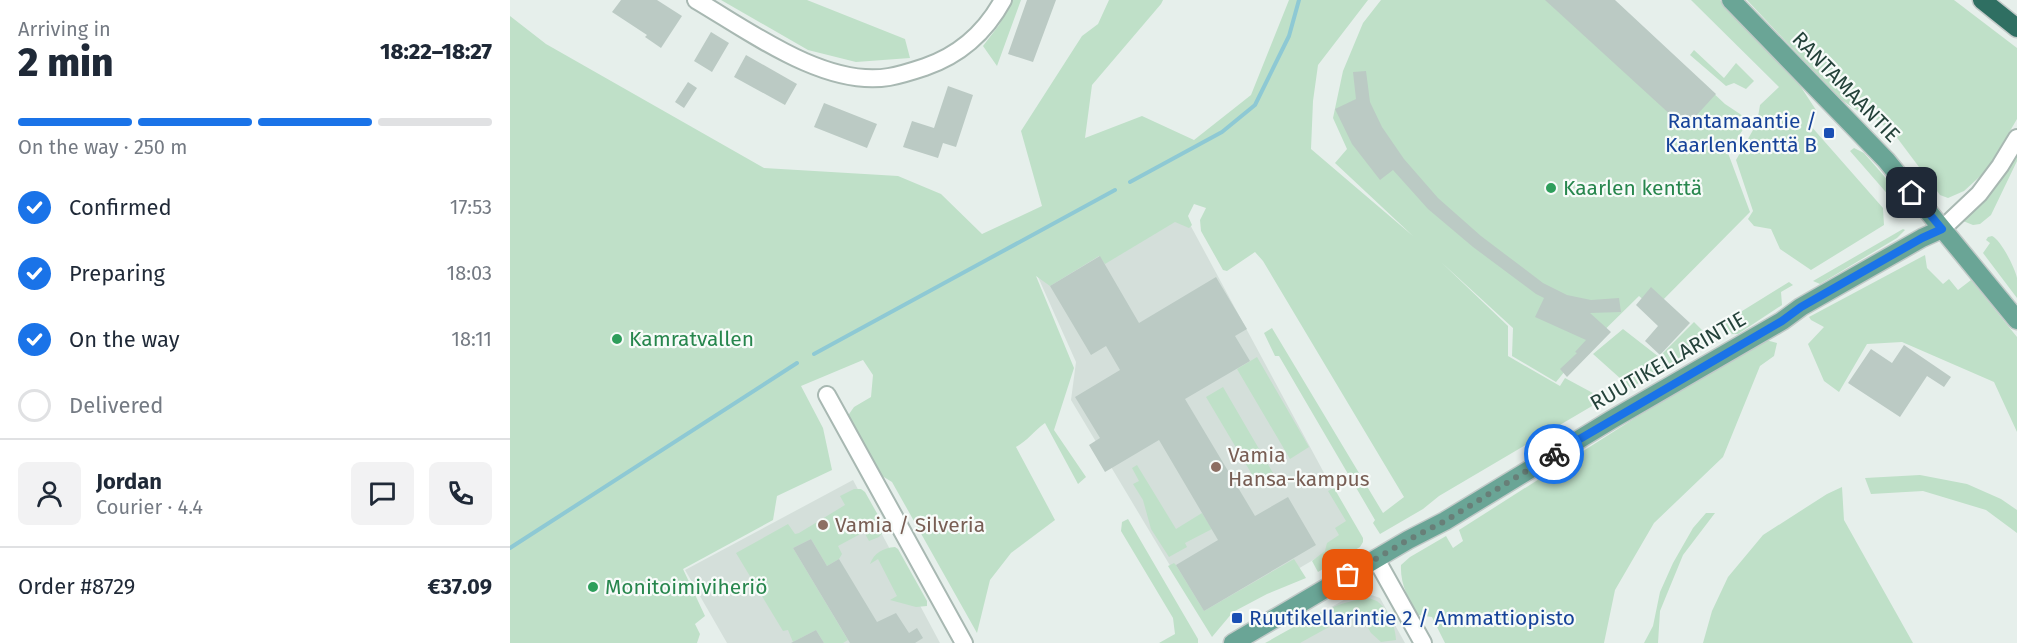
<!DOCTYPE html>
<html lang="en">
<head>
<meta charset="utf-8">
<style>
  body { margin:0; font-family:"Fira Sans",sans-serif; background:#f2f2f3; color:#1f2937; height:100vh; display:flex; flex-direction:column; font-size:22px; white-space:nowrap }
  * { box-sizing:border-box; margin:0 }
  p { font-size:20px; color:#747a83 }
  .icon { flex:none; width:33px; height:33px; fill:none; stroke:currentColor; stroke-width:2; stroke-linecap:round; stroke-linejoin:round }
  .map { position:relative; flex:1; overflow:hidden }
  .panel { display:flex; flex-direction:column; background:#fff; width:510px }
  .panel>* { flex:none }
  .pin { position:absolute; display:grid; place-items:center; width:51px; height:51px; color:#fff; margin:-26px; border-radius:12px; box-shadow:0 3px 9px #0006 }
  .courier { position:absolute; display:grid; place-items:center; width:60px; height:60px; margin:-30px; border:4px solid #1a73e8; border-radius:50%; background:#fff; color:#222; box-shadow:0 2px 8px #0007 }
  .headline em { font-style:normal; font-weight:800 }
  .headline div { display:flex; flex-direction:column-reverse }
  .headline { display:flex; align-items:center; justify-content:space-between; height:102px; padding:0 18px }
  h1 { font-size:39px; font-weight:800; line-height:45px }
  .bar { display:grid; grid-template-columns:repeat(4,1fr); gap:9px 6px; align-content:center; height:72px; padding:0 18px }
  .bar i { height:8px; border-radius:4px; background:#e0e1e3 }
  .bar .current { background:#1a73e8 }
  .bar p { grid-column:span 4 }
  .line { display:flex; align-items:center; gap:15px; padding:0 18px; border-top:2px solid #e0e1e3 }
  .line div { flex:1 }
  .round { display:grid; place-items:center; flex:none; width:63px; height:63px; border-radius:9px; background:#f2f2f3 }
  ol { padding:0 18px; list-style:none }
  li { display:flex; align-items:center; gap:18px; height:66px }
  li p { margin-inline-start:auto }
  li .icon { padding:6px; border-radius:50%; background:#1a73e8; color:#fff; stroke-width:4 }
  li:last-child { color:#747a83 }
  li i { width:33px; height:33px; border:3px solid #e0e1e3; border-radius:50% }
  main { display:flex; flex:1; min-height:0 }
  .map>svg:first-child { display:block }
  .built { fill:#d4dfda }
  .green { fill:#bfe0c8 }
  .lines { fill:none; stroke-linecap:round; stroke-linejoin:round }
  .stream { stroke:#8ec9d4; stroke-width:4 }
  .building { fill:#bbcac4 }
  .minor-casing { stroke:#a8b8b2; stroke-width:20 }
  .major-casing { stroke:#c2cac8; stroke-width:21 }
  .highway-casing { stroke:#c2cac8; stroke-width:21 }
  .minor { stroke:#fff; stroke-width:16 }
  .major { stroke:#6aa596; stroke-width:18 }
  .highway { stroke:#2f6f62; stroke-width:18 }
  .done { stroke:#687f78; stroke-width:6; stroke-dasharray:0 10.8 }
  .route { stroke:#1a73e8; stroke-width:8 }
  .transit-dot { fill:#1a4fb4; stroke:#f7fbf9; stroke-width:2 }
  .leisure-dot { fill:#2e9e5b; stroke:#f7fbf9; stroke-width:2 }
  .education-dot { fill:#8d6e63; stroke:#f7fbf9; stroke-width:2 }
  .labels { text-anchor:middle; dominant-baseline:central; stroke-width:4.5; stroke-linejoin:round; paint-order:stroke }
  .street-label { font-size:21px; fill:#24423a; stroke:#f7fbf9 }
  .transit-label { font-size:21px; fill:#164399; stroke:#f7fbf9; text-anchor:end }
  .leisure-label { font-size:21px; fill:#27864d; stroke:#f7fbf9; text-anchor:start }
  .education-label { font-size:21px; fill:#785e54; stroke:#f7fbf9; text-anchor:start }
</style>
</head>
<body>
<main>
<section class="panel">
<div class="headline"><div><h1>2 min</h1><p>Arriving in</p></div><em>18:22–18:27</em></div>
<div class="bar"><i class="current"></i><i class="current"></i><i class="current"></i><i></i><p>On the way · 250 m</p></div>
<ol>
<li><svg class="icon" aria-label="check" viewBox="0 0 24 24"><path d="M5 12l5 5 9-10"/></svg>Confirmed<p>17:53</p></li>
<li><svg class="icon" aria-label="check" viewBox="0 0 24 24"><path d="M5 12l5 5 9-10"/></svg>Preparing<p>18:03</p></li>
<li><svg class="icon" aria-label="check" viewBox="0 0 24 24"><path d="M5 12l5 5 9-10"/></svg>On the way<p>18:11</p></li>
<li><i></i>Delivered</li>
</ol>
<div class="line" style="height:108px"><a class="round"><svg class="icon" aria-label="person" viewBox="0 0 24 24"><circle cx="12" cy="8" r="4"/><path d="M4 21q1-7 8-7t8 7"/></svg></a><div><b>Jordan</b><p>Courier · 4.4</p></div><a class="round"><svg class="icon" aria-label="chat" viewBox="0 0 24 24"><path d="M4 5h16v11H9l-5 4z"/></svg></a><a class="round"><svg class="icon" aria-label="phone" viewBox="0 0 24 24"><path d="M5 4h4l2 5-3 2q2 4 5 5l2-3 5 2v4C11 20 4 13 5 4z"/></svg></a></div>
<div class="line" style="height:78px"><div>Order #8729</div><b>€37.09</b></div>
</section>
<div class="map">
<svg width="1507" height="643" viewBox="0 0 1507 643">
  <rect width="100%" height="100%" fill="#e6efeb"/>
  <!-- built -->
  <path class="built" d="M644 204 677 219 847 534 695 624 561 400 566 362 528 277Z
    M343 480 430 643H217L175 570Z
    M850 591 870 598 895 643H757Z"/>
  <!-- green -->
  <path class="green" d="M211 0H297L395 39 400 58 346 62 298 50Z
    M502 0H511L487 66 473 46 489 25Z
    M599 0H653L651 4 582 85 575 138 632 116 684 140 741 95 779 0H858L808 65 803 101 801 149 903 236 825 163 837 149 823 118 833 71 853 23 871 0H1104L1215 104 1239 120 1218 153 1240 212 1144 309 1129 296 1065 359 1046 382 1002 356 1003 328 931 262 998 326V356L1050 386 1055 378 1094 399 929 496 913 509 870 534 863 523 865 520 769 356H765L754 333 762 328 873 513 894 497 753 261 745 252 717 271 713 270 691 231 690 220 696 208 684 204 678 216 682 225 679 228 665 222 595 264 589 256 540 286 526 276 564 368 544 430 576 477 568 484 535 423C524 431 517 441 506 447L545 520 501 553 480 580 467 633 382 482 364 471 337 417 344 407 361 397 363 375 353 360 291 386 313 428 322 470 267 496 263 520 173 569 195 616 185 624 190 634 187 643H0V16L36 44 254 168 388 176 431 194 472 234 532 206 511 131 572 36 588 24Z
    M1181 0H1210L1287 81 1306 110 1300 125 1373 208 1374 225 1301 270 1270 249 1261 229 1244 226 1238 219 1243 211 1226 160 1247 123 1250 105 1269 87Z
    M1237 0H1444L1507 48V119L1477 170 1454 191 1438 198 1430 195 1385 135 1360 114 1354 115 1330 99Z
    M1184 50 1214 78 1226 63 1244 81 1236 89 1224 83 1216 86 1180 55Z
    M1344 148 1354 153 1388 192 1381 198 1340 151Z
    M1507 150V161L1481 215 1470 224 1463 225 1453 221Z
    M1393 229 1395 230 1387 238 1310 284 1303 281Z
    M1482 236C1491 240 1505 268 1507 278 1507 284 1507 292 1507 298L1473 253 1480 243 1476 240 1478 237Z
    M1415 255 1417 268 1433 284 1439 279 1448 290 1461 280 1507 337V432L1484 382 1392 342 1357 344 1329 392 1314 381 1298 344 1314 327 1301 320 1299 317Z
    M1279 282 1283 285 1271 292 1272 305 1228 334H1222L1214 324 1216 321Z
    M1184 322 1196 334 1197 338 1192 344 1121 388 1083 354 1113 329 1149 357Z
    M1256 340 1267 343 1264 356 1250 366 1213 457 1144 523 1105 590 1094 643H935L922 617 908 615C898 600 890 583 891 565L900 557 936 536 943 548 953 541 949 530 1125 418Z
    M747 357 799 447 780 459 727 369Z
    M713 387 766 478 750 488 696 397Z
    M627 465 666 529 692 513 702 529 675 543 677 547 659 557 641 529 633 500 623 484 629 481 622 468Z
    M1410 475 1457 484 1491 499 1507 510V533L1476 510 1413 491 1361 494 1355 478Z
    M1332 487 1334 520 1403 643H1193L1202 611 1218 577 1253 535 1317 494Z
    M824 488 853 538V542L850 547 808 572 802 561 815 551 817 543 829 535 825 528 836 521 818 491Z
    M344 489H351L355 492 373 524V532L369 537 359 541 354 532 328 546 332 554 329 559 317 566 301 539 283 548 338 640 333 643H314L306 630 283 642 278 630 273 631 226 553 278 524 285 534 289 533 335 505 330 496Z
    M1196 513H1205L1173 555 1150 611 1148 643H1134L1143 626 1150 592 1163 563 1183 528Z
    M618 519 688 639V643H649L665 634 663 618 611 531 612 522Z
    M385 547 388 549 417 601V606L406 607 380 600 387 596 368 559 360 564C364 553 373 548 385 547Z
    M784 559 796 578 757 594 723 612 702 637 658 566 664 563 666 565 694 611Z
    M858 598C859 598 868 601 868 602 878 609 886 628 886 640L871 642 861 633 854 621 837 617 790 643H755C787 626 821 602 858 598Z"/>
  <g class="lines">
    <!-- stream -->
    <path class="stream" d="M620 182 712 132 745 105 779 36 789 0
      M304 354 605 190
      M0 548 287 363"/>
  </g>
  <!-- building -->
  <path class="building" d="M111 0H147L172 16 151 48 135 37 137 35 102 12Z
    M517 0H546L523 62 498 54Z
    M1035 0H1105L1206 94 1175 128Z
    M201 32 219 43 202 72 184 61Z
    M236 55 287 84 275 105 224 77Z
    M856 71 860 102 872 127 894 159 928 198 971 236 1033 283 1057 295 1081 300 1109 298 1111 312 1080 313 1101 332 1057 377 1050 369 1067 353 1065 352 1076 340 1025 317 1034 298 1026 294 963 247 918 209 883 170 870 180 842 144 825 109 846 99 843 72Z
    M178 82 187 88 174 108 165 102Z
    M438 86 463 95 446 147 433 143 428 158 393 147 402 121 424 128Z
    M314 103 367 124 357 148 304 127Z
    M590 256 629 323 706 277 737 329 725 336 740 361 675 399 745 516 778 497 806 545 694 611 666 565 708 540 649 440 595 472 579 445 590 438 565 397 610 370 596 346 581 355 540 286Z
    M1141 287 1180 323 1150 355 1135 341 1148 326 1126 305Z
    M1394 345 1441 377 1434 387 1417 376 1390 417 1338 383 1361 349 1382 363Z
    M301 539 317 566 329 559 367 622 386 613 399 633 407 628 413 638 405 643H340L283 548Z
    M306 630 314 643H281Z"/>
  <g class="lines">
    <defs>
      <path id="minor" d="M186 0C239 31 315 88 379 77 391 75 403 71 415 67 450 55 475 33 493 0
        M1432 229 1469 194 1490 166 1507 138
        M317 395 454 643
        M866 559 913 643"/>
      <path id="major" d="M1221 0 1376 160 1507 320
        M723 643 898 540 935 521 1101 420 1272 321 1291 307 1412 238 1432 229"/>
      <path id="highway" d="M1472 0 1507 28"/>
    </defs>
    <!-- minor casing -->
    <use href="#minor" class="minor-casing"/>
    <!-- major casing -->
    <use href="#major" class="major-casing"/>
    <!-- highway casing -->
    <use href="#highway" class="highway-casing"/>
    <!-- minor -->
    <use href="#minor" class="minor"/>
    <!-- major -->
    <use href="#major" class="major"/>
    <!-- highway -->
    <use href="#highway" class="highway"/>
  </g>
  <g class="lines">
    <!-- done -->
    <path class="done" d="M838 575 898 540 935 521 1044 454"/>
    <!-- route -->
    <path class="route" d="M1044 454 1272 321 1291 307 1412 238 1432 229 1402 193"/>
  </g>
  <!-- markers -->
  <g class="transit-dot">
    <rect x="1313" y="127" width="12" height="12" rx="3"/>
    <rect x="721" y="612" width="12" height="12" rx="3"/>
  </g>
  <g class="leisure-dot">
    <circle cx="1041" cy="188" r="6"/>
    <circle cx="107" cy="339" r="6"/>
    <circle cx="83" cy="587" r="6"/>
  </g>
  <g class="education-dot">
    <circle cx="706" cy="467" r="6"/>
    <circle cx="313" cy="525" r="6"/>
  </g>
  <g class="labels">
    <!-- street labels -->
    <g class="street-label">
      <text transform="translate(1336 87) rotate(46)">RANTAMAANTIE</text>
      <text transform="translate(1158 361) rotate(-30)">RUUTIKELLARINTIE</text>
    </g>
    <!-- transit labels -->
    <g class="transit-label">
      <text x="1307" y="121">Rantamaantie /<tspan x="1307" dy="24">Kaarlenkenttä B</tspan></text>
      <text x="739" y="618" text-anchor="start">Ruutikellarintie 2 / Ammattiopisto</text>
    </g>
    <!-- leisure labels -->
    <g class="leisure-label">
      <text x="1053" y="188">Kaarlen kenttä</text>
      <text x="119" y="339">Kamratvallen</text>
      <text x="95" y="587">Monitoimiviheriö</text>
    </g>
    <!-- education labels -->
    <g class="education-label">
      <text x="718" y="455">Vamia<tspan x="718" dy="24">Hansa-kampus</tspan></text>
      <text x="325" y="525">Vamia / Silveria</text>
    </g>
  </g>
</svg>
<div class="pin" style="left:838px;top:575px;background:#ea580c"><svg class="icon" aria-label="bag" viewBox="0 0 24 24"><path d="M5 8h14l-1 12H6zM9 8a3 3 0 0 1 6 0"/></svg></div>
<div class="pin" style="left:1402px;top:193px;background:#1f2937"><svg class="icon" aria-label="home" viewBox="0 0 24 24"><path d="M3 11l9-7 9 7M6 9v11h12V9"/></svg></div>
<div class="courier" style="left:1044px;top:454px"><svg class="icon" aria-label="bike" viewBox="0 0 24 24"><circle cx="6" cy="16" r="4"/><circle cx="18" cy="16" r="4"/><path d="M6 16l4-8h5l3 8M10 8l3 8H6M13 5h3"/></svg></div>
</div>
</main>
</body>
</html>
